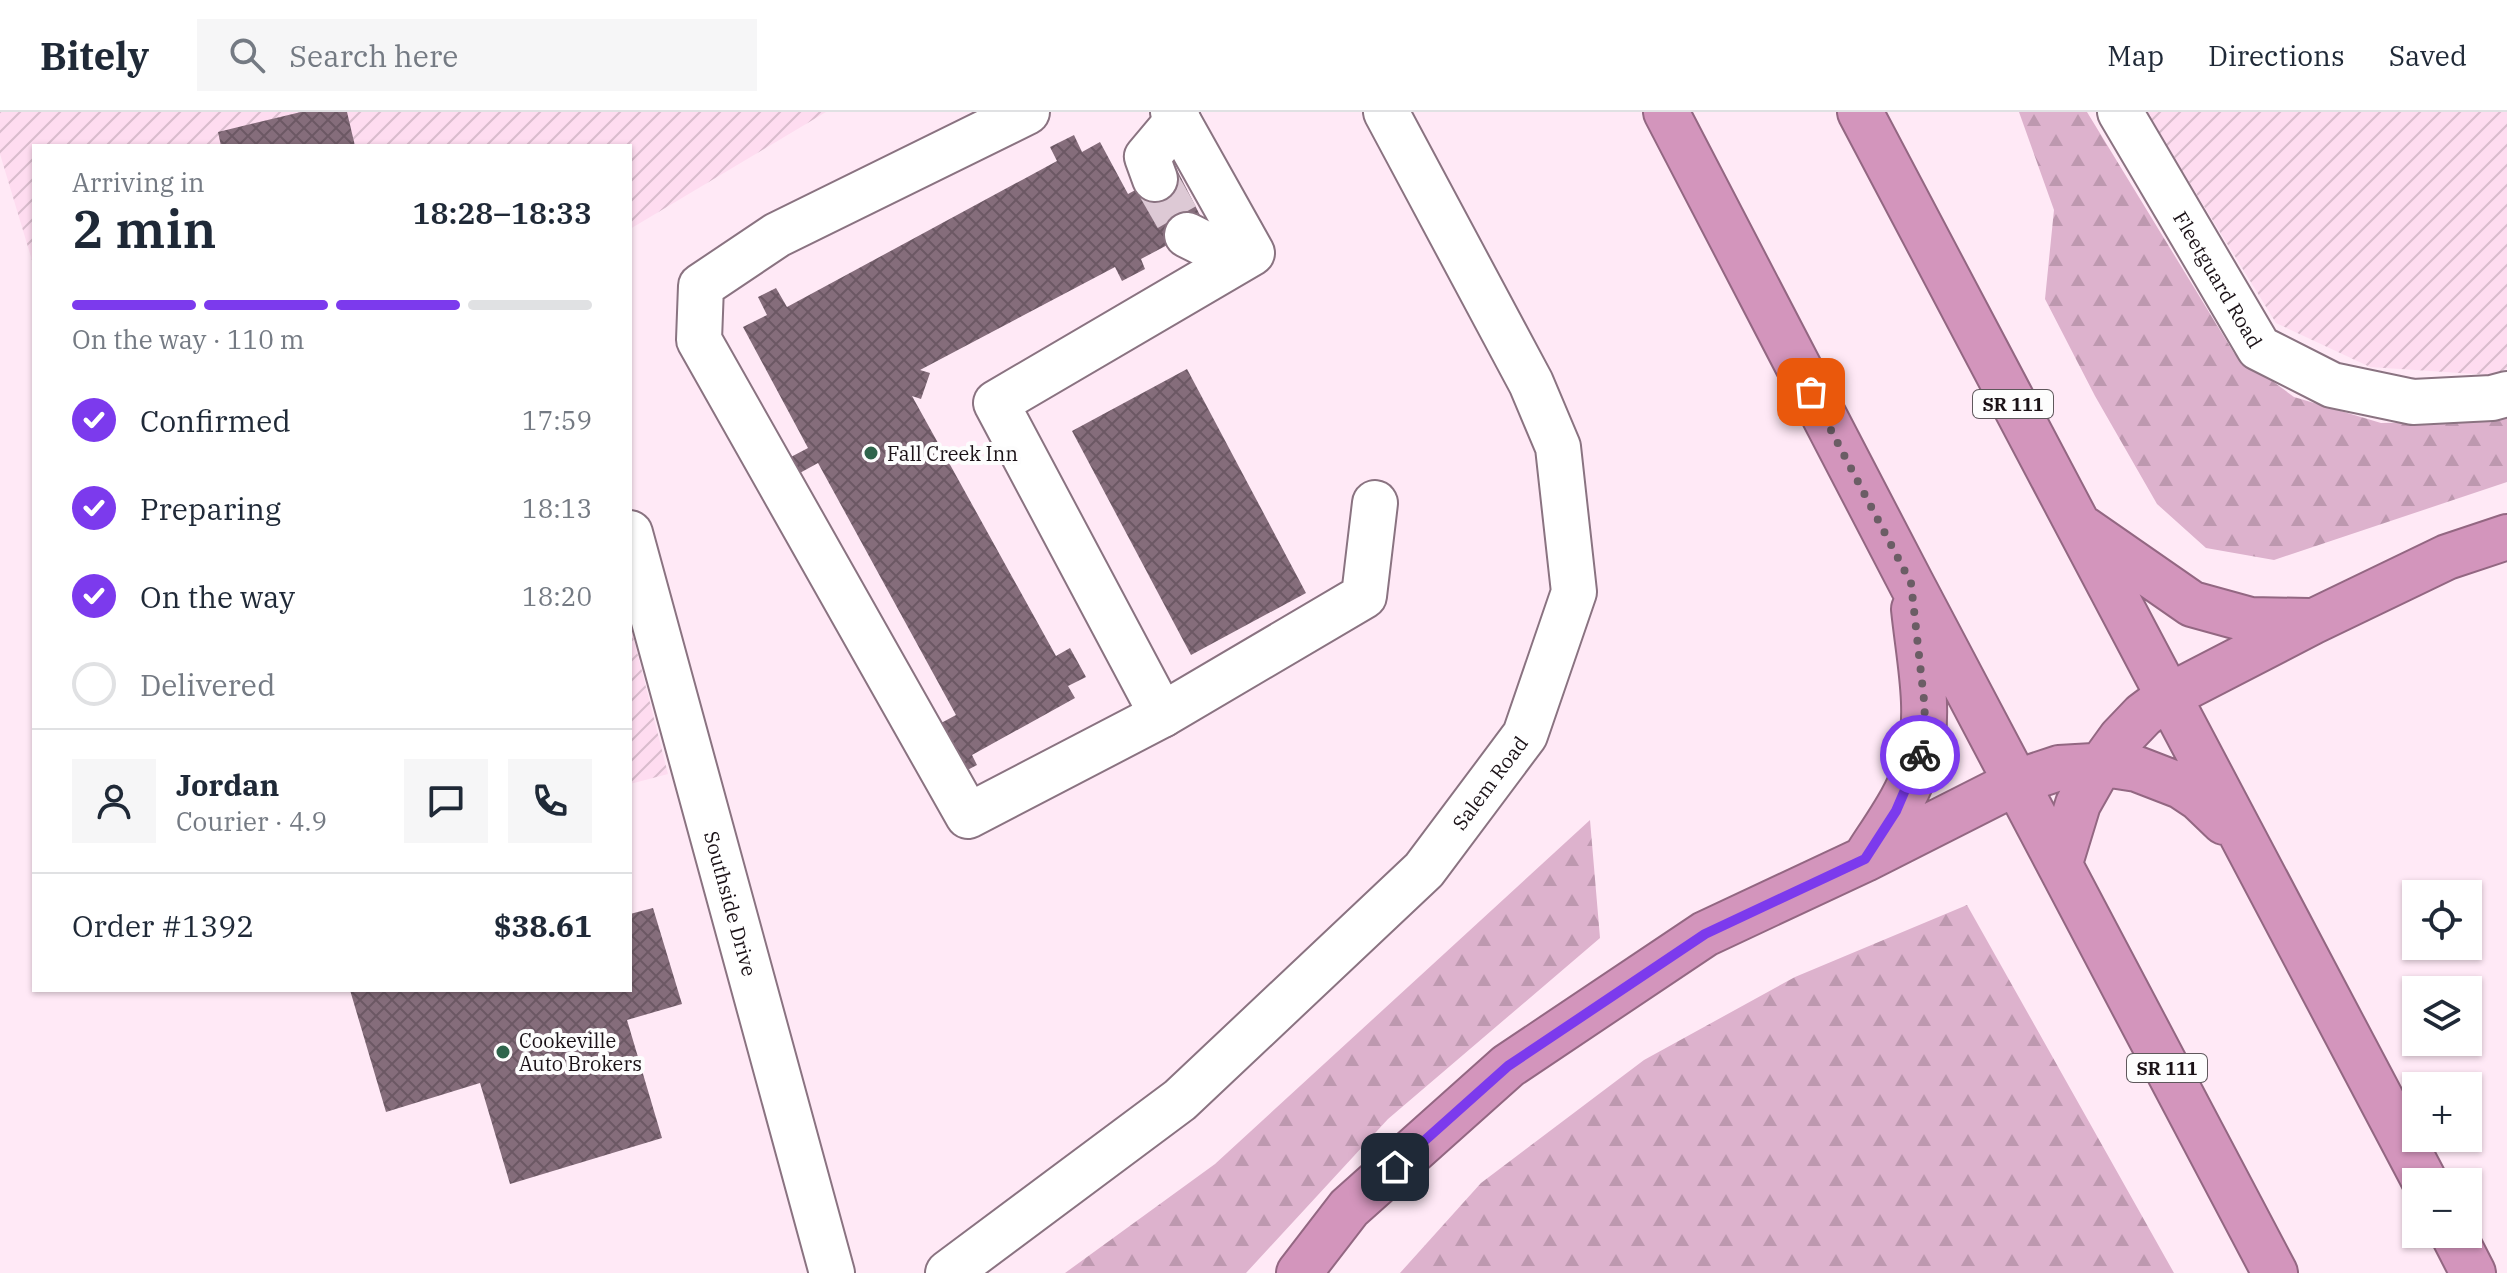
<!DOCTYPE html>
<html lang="en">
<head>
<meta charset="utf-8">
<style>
  body { margin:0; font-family:"IBM Plex Serif",serif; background:#f6f6f7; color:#1f2937; height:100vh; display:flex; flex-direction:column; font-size:30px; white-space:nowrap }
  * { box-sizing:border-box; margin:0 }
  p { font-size:26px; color:#747a83 }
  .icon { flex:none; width:44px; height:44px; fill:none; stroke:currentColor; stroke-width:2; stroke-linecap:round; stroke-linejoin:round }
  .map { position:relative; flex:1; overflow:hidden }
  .panel { position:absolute; left:32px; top:32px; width:600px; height:848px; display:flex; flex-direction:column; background:#fff; border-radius:0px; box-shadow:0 2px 6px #0004 }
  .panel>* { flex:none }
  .controls { position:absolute; left:2402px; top:768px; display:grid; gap:16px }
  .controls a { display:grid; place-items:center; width:80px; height:80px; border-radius:0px; background:#fff; box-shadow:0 2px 6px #0004; font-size:40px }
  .pin { position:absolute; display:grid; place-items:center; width:68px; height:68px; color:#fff; margin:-34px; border-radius:16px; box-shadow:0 4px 12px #0006 }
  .courier { position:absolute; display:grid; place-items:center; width:80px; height:80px; margin:-40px; border:6px solid #7c3aed; border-radius:50%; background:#fff; color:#222; box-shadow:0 2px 10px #0007 }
  .overview em { font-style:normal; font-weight:600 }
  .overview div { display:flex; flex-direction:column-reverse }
  .overview { display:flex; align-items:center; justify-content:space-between; height:136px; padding:0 40px }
  h1 { font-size:52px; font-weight:600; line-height:60px }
  .bar { display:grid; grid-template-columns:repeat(4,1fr); gap:12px 8px; align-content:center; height:96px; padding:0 40px }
  .bar i { height:10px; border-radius:6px; background:#e0e1e3 }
  .bar .current { background:#7c3aed }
  .bar p { grid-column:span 4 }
  .line { display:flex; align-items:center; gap:20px; padding:0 40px; border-top:2px solid #e0e1e3 }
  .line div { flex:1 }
  .round { display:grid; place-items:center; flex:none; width:84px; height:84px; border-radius:0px; background:#f6f6f7 }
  ol { padding:0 40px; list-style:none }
  li { display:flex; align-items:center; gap:24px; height:88px }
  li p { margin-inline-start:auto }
  li .icon { padding:8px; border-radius:50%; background:#7c3aed; color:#fff; stroke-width:4 }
  li:last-child { color:#747a83 }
  li i { width:44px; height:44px; border:4px solid #e0e1e3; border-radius:50% }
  header { display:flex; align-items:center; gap:48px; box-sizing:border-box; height:112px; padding:0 40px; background:#fff; border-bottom:2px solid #e0e1e3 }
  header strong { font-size:38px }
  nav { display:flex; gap:44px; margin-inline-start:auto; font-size:28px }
  .search { width:560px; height:72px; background:#f6f6f7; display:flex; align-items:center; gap:20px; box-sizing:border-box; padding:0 28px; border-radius:0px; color:#747a83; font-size:30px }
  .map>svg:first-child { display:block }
  .industrial { fill:url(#industrial-furrows) }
  .forest { fill:url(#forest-firs) }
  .building { fill:url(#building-cross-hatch) }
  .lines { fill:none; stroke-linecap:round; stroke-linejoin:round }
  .minor-tunnel { stroke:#ddc9d5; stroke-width:44; stroke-dasharray:44 22; stroke-linecap:butt }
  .minor-casing { stroke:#8a7381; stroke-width:48 }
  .highway-casing { stroke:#936782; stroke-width:48 }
  .minor { stroke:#fff; stroke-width:44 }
  .highway { stroke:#d395bc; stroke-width:44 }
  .done { stroke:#6b5d65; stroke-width:8; stroke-dasharray:0 14.4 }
  .route { stroke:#7c3aed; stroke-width:10 }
  .poi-dot { fill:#2e644b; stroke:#fdfdfd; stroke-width:3 }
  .labels { text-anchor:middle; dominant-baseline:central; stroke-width:8; stroke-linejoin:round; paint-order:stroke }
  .shield { fill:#fdfdfd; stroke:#5f585c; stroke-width:2 }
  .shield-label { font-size:18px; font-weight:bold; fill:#1b1217 }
  .street-label { font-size:20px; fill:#1b1217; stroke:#fdfdfd }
  .poi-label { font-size:20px; fill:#1b1217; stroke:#fdfdfd; text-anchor:start }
</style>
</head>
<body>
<header>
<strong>Bitely</strong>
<div class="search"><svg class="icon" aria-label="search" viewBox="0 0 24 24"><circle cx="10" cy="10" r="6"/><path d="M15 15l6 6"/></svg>Search here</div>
<nav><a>Map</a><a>Directions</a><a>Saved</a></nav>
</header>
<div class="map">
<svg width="2507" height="1161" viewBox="0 0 2507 1161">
  <defs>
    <pattern id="industrial-furrows" width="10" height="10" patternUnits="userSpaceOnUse" patternTransform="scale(2)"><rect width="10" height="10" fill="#fedcf0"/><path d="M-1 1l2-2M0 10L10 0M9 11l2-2" fill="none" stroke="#d9bccd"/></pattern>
    <pattern id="forest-firs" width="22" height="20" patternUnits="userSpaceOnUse" patternTransform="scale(2)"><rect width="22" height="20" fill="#ddb2cd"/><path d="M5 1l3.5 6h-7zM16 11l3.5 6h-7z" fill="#bd98af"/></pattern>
    <pattern id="building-cross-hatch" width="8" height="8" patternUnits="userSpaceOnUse" patternTransform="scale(2)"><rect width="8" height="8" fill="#856d7b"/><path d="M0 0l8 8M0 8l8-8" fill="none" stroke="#6c5864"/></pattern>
  </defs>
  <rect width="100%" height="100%" fill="#ffe9f6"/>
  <!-- industrial -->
  <path class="industrial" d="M0 0H826L630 117V34H34V155L0 42Z
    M2146 0H2507V257L2490 263 2370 255 2276 211Z
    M630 512 668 662 630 672Z"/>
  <!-- forest -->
  <path class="forest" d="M2019 0H2087L2234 241 2294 285 2381 311 2489 309 2507 303V370L2274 448 2206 436 2157 392 2095 284 2045 187 2054 98Z
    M1590 708 1600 826 1388 1007 1246 1161H1065L1215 1052Z
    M1967 793 2174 1161H1400L1481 1071 1644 948 1795 865Z"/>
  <!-- building -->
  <path class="building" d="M301 0H347L355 34H221L218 20Z
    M1074 23 1082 40 1100 30 1128 82 1176 56 1205 113 1141 147 1145 157 1122 169 1115 155 920 258 930 261 921 287 912 284 1056 544 1070 536 1086 565 1068 574 1075 586 972 643 977 653 956 664 930 617 956 603 818 351 798 362 789 346 808 336 743 215 767 203 758 185 776 176 787 195 1057 49 1050 35Z
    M1187 257 1306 481 1191 543 1072 319Z
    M653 796 682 892 627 908 662 1026 510 1072 480 971 386 1000 350 878H630V802Z"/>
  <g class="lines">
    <!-- minor-tunnel -->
    <path class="minor-tunnel" d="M1155 67 1187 123"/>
    <defs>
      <g id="minor">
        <path d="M1027 0 777 123 701 174 699 228 968 704 1162 603 996 291 1252 141 1173 0"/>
        <path id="s1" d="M2120 0 2259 236 2332 273 2413 290 2492 286 2507 282"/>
        <path d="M1155 67 1147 45 1178 8"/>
        <path d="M1187 123 1209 134 1241 122"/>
        <path id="s2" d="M630 421 832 1161"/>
        <path d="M1162 603 1364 484 1375 391"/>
        <path id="s3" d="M948 1161 1180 988 1424 758 1525 623 1574 480 1558 335 1531 271 1386 0"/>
      </g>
      <path id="highway" d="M1666 0 1911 471 2275 1161
        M1860 0 2425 1070
        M2084 417 2192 492 2250 508 2309 509
        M1866 745C1885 715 1910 682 1919 647 1931 598 1919 546 1914 497
        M2060 751 2078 692 2095 662 2121 626 2143 603 2167 585 2312 510 2447 445 2507 425
        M2453 1122 2473 1161
        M1299 1161 1349 1096 1508 954 1705 822 1865 747 2017 670 2059 656 2111 653 2137 657 2181 674 2199 686 2224 710"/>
    </defs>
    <!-- minor casing -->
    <use href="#minor" class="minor-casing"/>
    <!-- highway casing -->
    <use href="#highway" class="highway-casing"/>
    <!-- minor -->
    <use href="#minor" class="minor"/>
    <!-- highway -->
    <use href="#highway" class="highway"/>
  </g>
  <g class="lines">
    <!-- done -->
    <path class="done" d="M1811 280 1911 471 1925 597 1920 643"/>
    <!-- route -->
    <path class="route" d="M1395 1055 1508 954 1705 822 1865 747 1896 699 1920 643"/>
  </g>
  <!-- markers -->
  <g class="poi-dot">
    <circle cx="871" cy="341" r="8"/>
    <circle cx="503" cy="940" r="8"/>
  </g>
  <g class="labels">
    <!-- shield labels -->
    <g class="shield">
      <rect x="1973" y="278" width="80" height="28" rx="6"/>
      <rect x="2127" y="942" width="80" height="28" rx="6"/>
    </g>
    <g class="shield-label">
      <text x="2013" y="292">SR 111</text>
      <text x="2167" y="956">SR 111</text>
    </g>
    <!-- street labels -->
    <g class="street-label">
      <text stroke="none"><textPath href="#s1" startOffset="194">Fleetguard Road</textPath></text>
      <text stroke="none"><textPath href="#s3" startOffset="734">Salem Road</textPath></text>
      <text stroke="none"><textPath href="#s2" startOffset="384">Southside Drive</textPath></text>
    </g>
    <!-- poi labels -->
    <g class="poi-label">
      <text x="887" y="341">Fall Creek Inn</text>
      <text x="519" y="928">Cookeville<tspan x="519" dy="23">Auto Brokers</tspan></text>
    </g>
  </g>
</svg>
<div class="controls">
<a><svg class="icon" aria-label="locate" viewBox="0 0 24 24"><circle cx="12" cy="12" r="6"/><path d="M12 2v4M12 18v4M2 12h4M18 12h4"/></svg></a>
<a><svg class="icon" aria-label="layers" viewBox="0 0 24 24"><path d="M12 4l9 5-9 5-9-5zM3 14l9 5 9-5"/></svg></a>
<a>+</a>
<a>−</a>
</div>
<div class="pin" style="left:1811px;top:280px;background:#ea580c"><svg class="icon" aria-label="bag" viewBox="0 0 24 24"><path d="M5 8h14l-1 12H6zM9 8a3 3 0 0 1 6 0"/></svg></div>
<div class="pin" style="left:1395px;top:1055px;background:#1f2937"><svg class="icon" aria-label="home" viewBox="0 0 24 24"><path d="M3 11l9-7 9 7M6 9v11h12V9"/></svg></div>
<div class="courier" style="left:1920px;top:643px"><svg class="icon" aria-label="bike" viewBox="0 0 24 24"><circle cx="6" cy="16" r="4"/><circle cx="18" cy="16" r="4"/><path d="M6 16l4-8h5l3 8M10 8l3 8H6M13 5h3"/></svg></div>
<section class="panel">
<div class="overview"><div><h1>2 min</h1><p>Arriving in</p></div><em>18:28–18:33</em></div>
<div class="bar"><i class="current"></i><i class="current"></i><i class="current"></i><i></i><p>On the way · 110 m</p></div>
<ol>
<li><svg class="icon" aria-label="check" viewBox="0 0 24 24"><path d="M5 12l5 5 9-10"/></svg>Confirmed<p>17:59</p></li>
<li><svg class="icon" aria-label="check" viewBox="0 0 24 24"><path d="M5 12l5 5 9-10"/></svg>Preparing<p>18:13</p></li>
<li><svg class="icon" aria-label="check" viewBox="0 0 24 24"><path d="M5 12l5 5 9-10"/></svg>On the way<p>18:20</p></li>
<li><i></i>Delivered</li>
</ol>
<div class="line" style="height:144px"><a class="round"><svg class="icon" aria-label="person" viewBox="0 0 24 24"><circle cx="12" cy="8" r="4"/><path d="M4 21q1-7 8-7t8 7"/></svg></a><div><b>Jordan</b><p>Courier · 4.9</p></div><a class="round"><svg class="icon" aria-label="chat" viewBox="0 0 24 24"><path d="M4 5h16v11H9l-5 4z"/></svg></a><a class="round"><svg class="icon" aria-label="phone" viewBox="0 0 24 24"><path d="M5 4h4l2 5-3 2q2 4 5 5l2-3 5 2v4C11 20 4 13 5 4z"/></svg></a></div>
<div class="line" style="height:104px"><div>Order #1392</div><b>$38.61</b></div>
</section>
</div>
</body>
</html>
